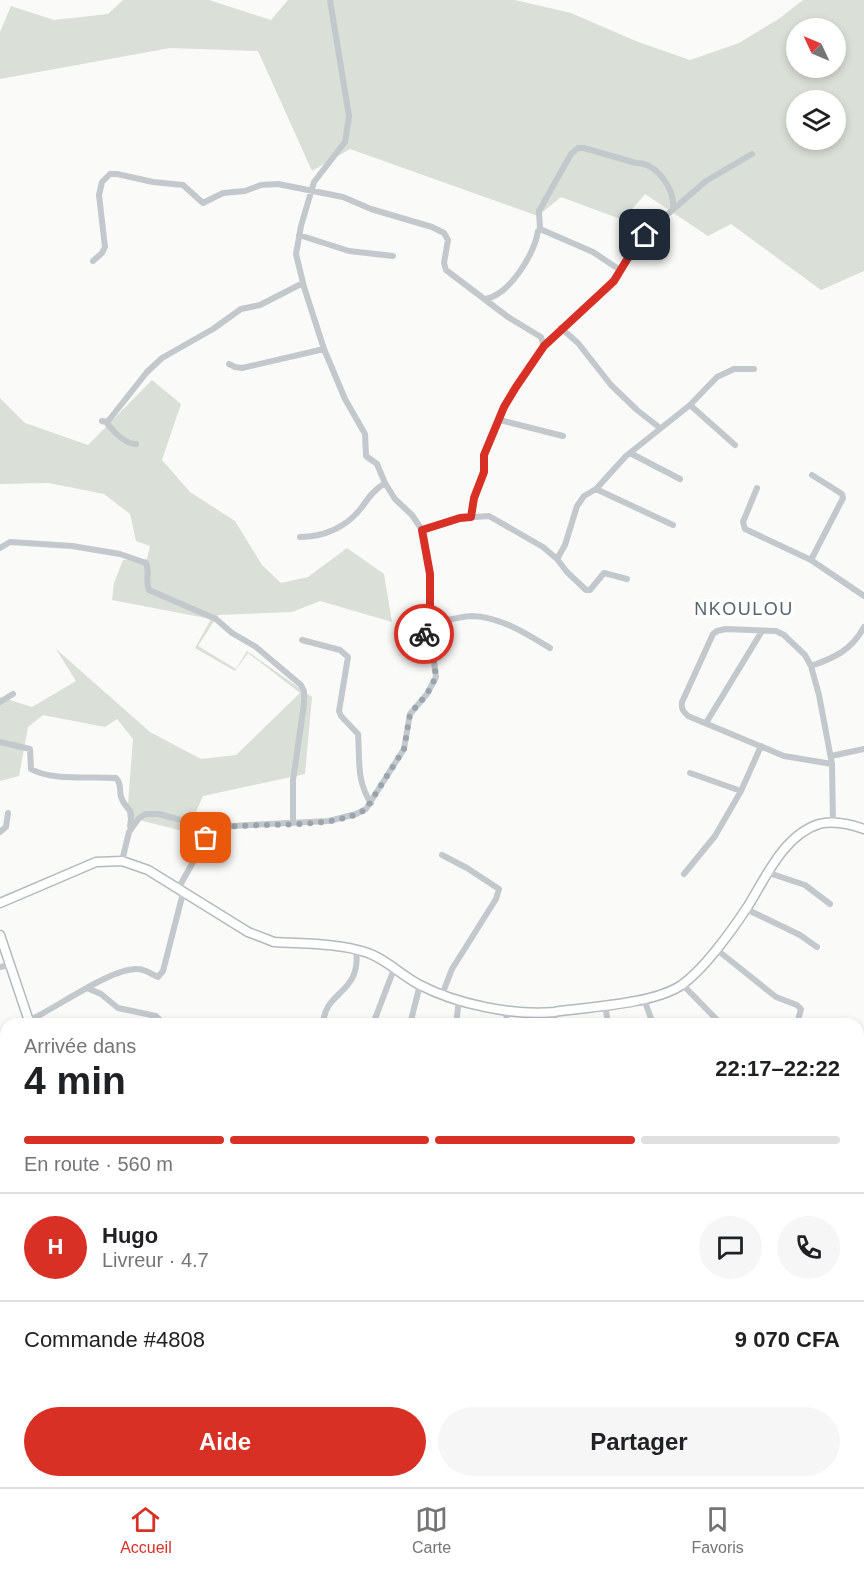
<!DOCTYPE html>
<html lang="fr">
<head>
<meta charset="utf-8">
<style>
  body { margin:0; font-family:Arial,sans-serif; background:#f6f6f6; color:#202124; height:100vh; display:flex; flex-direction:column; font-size:22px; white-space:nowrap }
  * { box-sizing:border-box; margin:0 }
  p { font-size:20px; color:#757577 }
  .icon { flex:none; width:33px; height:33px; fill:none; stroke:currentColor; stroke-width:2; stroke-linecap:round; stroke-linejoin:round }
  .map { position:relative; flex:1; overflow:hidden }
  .drawer { position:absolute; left:0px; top:1018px; width:864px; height:470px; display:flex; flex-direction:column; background:#fff; border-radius:18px 18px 0 0; box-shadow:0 3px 9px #0003 }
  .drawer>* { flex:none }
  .needle { width:39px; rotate:314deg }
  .fabs { position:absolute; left:786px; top:18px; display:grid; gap:12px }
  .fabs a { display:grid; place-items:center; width:60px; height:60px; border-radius:50%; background:#fff; box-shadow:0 3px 9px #0003; font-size:30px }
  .pin { position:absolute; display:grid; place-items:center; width:51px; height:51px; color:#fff; margin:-26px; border-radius:12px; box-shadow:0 3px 9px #0006 }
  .courier { position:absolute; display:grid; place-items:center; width:60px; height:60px; margin:-30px; border:4px solid #d93025; border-radius:50%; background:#fff; color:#222; box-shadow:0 2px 8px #0007 }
  .head em { font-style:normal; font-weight:800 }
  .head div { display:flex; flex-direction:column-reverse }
  .head { display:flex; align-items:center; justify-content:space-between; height:102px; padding:0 24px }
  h1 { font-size:39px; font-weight:800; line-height:45px }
  .bar { display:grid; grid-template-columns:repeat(4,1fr); gap:9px 6px; align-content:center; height:72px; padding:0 24px }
  .bar i { height:8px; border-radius:4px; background:#e0e0e0 }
  .bar .on { background:#d93025 }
  .bar p { grid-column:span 4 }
  .line { display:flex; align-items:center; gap:15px; padding:0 24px; border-top:2px solid #e0e0e0 }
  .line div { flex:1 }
  .round { display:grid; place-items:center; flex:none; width:63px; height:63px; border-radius:32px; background:#f6f6f6 }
  .action { display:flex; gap:12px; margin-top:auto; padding:12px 24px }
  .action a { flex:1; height:69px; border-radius:36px; background:#d93025; color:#fff; font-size:24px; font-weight:800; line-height:69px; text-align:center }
  .action a+a { background:#f6f6f6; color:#202124 }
  .menu { display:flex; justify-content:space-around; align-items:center; height:84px; border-top:2px solid #e0e0e0; background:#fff; font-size:16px; color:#757577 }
  .menu a { display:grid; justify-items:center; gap:3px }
  .menu .on { color:#d93025 }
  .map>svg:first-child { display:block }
  .green { fill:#dadfd7; fill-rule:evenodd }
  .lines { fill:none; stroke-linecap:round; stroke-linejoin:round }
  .secondary-casing { stroke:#b3babf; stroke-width:11 }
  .street { stroke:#c3c8cc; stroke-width:6 }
  .secondary { stroke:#fff; stroke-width:8 }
  .done { stroke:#99a4ac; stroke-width:6; stroke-dasharray:0 10.8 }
  .route { stroke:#d93025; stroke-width:8 }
  .labels { text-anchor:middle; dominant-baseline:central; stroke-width:6; stroke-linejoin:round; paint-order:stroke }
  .quarter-label { font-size:18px; letter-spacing:1.5px; fill:#57646e; stroke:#fff }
</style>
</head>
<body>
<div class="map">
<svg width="864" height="1487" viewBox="0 0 864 1487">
  <rect width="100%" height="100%" fill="#fafaf8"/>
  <!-- green -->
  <path class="green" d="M123 0H209L271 20 288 0H515L571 13 638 42 690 60 739 43 780 18 803 0H864V271L821 290 731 224 708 236 645 194 623 220 561 197 538 216 350 149 312 171 258 51 170 48 0 79V32L11 6 54 20 108 14ZM796 28H836V68H796ZM796 100H836V140H796Z
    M152 380 181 404 162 460 190 492 235 521 262 565 281 583 308 577 347 548 384 574 392 622 320 601 292 612 218 615 198 646 236 669 247 651 312 697 305 774 203 796 187 832 127 817 133 739 117 719 105 727 43 715 28 727 19 776 0 781V697L32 707 76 681 56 649 150 732 201 759 236 755 300 693 248 653 235 671 195 648 211 619 112 600 114 583 123 560 147 559 150 546 136 541 130 514 104 494 49 483 0 484V398L25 423 88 445Z"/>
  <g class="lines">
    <defs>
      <path id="secondary" d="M0 903 96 862 122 861 148 870 248 932 274 942C303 944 338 943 365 952 385 958 402 976 420 985 456 1004 514 1016 554 1012 588 1007 652 1004 680 986 703 971 733 929 748 906 766 877 784 835 819 824 834 820 850 824 864 829
        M0 935 30 1024
        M362 1482 368 1487
        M61 1487 65 1482"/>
    </defs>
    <!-- secondary casing -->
    <use href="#secondary" class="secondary-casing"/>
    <!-- street -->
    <path class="street" d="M540 229 593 252 620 270
      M299 235 349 251 393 256
      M93 261 102 253 105 247 99 195 102 182 110 174H117L153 182 183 185 203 203 223 193 245 191 261 185 278 184 343 197 371 209 432 227 444 233 448 240 444 263 446 270 508 317 541 337 544 346
      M486 299C511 293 534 254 538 231L540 229 539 211 571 154 578 148H584L636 163C657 163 675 189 673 209
      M561 328 578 343 611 385 637 410 660 428
      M229 364 235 367 242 368 324 349
      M690 405 735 445
      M500 420 563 436
      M102 421 106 422 109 420 147 372 162 358 213 329 241 309 260 305 303 283
      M106 422C113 431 124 444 136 444
      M630 453 680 479
      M757 488 743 522 745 529 811 560 864 596
      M596 489 673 525
      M471 517 474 498 484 472V455L504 407 544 346 608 287 634 248 662 219 706 181 752 154
      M422 530 460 518 489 516 543 547 557 559 567 572 586 590H590L604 573 627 579
      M300 537C324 537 347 527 362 507 369 497 374 490 385 483
      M0 548 10 542 72 546 120 554 146 563C150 572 145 581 149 590L216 619 232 633 256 647 301 685 304 691V704L293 780V823
      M557 559 565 545 577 506 584 496 596 489 626 456 690 405 717 377 734 369H754
      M811 560 843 498 842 494 812 475
      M430 616C443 625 457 616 472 616 501 617 527 634 550 648
      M302 640 340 650 348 657 339 711 341 716 358 734C360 758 356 781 371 803
      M811 666C834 658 852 650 864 627
      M0 702 13 694
      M706 723 762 631
      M0 742 30 749 31 769C51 781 92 776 116 778 122 784 119 790 121 797 126 812 134 805 130 826
      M831 756 864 749
      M832 764 784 756 688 716C683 711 681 709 682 702L713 634 717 631 725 629 776 631 784 635 805 655 811 666 819 695 832 764 833 822
      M690 773 741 791
      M0 832 6 827 8 813
      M122 861 129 832 139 818 146 814H159L214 829 232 826 329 821 356 814 366 809 404 749 410 714 427 694 436 677 432 646 424 634 430 624V574L422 530 412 515 395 499 385 483 377 464 366 456 365 434 345 399 324 349 304 287 296 254 301 226 314 182 345 142 349 116 330 0
      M769 873 805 885 830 904
      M684 874 715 836 741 791 761 746
      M178 889 203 844 214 829
      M746 909 800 935 817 947
      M716 949 776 997 797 1005 801 1009 797 1024
      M0 967 10 965
      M682 984 721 1024
      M87 988 101 994 118 1008 156 1016 164 1024
      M442 995 452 969 496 899 499 889 467 868 442 855
      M644 999 653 1024
      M605 1004 608 1024
      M554 1012 555 1024
      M28 1021C55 1009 111 968 137 969 145 969 151 974 158 977L163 971 183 893
      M323 1024C325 989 362 995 356 949
      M373 1024 394 969
      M410 1024 420 985
      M456 1024 459 1000
      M506 1024 507 1011
      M0 1064 6 1061
      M0 1196H6
      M15 1482 14 1486 20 1487
      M531 1487 533 1482"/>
    <!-- secondary -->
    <use href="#secondary" class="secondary"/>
  </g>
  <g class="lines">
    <!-- done -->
    <path class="done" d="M206 838 214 830 224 827C261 823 338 829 366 809L404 749 410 714 427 694 436 677 432 646 425 639 424 634"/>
    <!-- route -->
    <path class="route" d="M424 634 430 624V574L422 530 460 518 471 517 474 498 484 472V455L504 407 516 387 544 346 614 281 634 248 645 235"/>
  </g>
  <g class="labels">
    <!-- quarter labels -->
    <g class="quarter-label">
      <text x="744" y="609">NKOULOU</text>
    </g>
  </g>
</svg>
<div class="fabs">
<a><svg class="needle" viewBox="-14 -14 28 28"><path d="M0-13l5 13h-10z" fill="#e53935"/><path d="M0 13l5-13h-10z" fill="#757577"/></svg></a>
<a><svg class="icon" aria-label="layers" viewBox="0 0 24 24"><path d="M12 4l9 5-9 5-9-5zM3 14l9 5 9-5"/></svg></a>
</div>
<div class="pin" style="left:206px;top:838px;background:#ea580c"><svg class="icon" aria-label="bag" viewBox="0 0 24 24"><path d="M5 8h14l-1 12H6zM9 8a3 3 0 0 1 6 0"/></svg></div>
<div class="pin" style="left:645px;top:235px;background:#1f2937"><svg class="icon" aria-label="home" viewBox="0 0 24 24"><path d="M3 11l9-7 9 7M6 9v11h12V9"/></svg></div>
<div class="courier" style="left:424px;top:634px"><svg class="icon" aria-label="bike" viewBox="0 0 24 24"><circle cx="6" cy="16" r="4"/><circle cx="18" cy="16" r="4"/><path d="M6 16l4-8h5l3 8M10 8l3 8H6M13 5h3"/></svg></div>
<section class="drawer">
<div class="head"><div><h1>4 min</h1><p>Arrivée dans</p></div><em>22:17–22:22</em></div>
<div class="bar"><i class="on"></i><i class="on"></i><i class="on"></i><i></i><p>En route · 560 m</p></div>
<div class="line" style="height:108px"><b class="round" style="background:#d93025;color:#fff">H</b><div><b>Hugo</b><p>Livreur · 4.7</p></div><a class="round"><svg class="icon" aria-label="chat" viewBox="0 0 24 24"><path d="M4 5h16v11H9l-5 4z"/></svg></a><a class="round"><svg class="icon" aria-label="phone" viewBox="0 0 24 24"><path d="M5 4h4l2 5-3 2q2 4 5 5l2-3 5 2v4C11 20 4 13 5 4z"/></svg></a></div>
<div class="line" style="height:78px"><div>Commande #4808</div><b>9 070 CFA</b></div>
<div class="action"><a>Aide</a><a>Partager</a></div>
</section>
</div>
<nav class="menu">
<a class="on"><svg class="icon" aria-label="home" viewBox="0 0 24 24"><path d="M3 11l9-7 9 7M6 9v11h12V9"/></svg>Accueil</a>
<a><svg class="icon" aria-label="map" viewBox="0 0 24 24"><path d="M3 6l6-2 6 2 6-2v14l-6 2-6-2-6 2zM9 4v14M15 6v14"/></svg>Carte</a>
<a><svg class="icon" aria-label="saved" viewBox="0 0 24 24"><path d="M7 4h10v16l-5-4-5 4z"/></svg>Favoris</a>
</nav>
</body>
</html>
